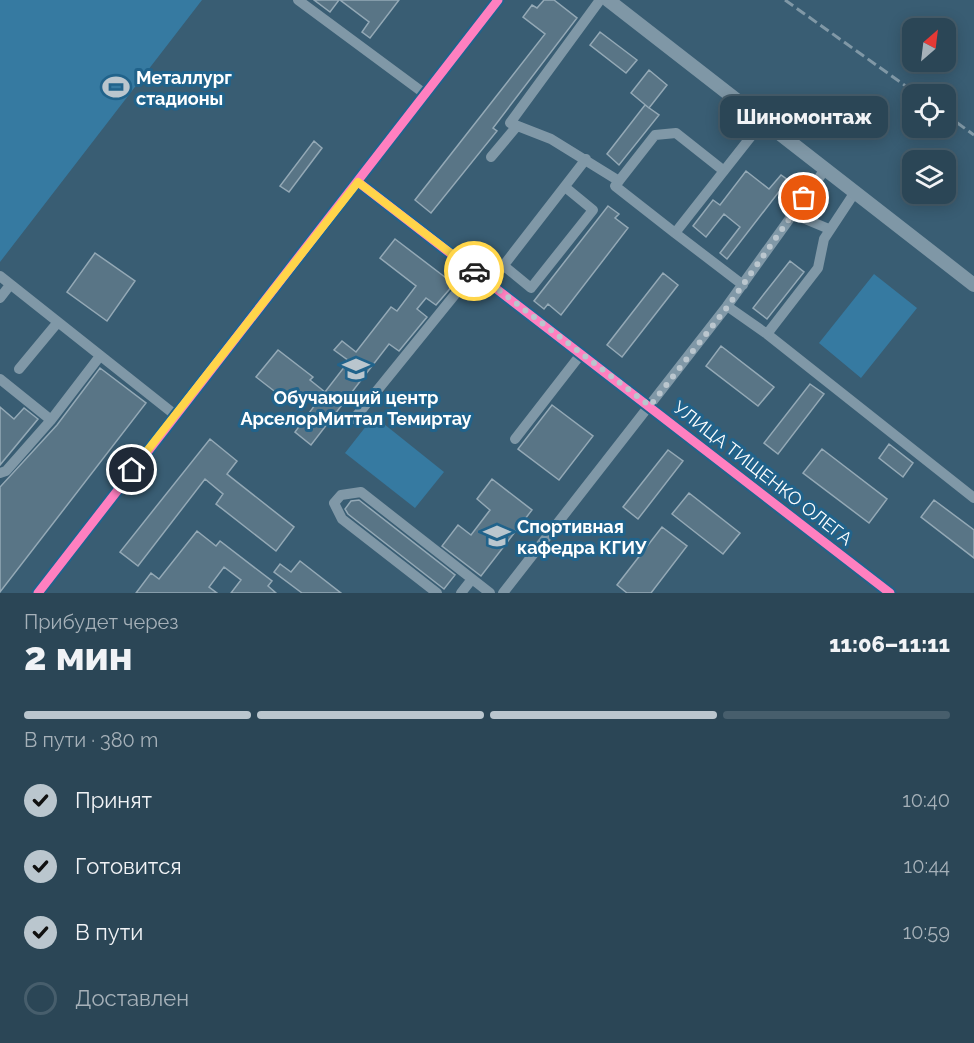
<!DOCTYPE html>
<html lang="ru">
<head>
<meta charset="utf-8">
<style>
  body { margin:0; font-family:Raleway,sans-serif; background:#334d5c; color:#f1f3f6; height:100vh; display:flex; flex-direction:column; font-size:22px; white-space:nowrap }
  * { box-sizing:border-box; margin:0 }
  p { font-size:20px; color:#a6b1b9 }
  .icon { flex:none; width:33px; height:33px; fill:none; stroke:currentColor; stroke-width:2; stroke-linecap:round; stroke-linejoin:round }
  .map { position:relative; height:593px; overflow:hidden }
  .sheet { display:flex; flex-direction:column; background:#2b4656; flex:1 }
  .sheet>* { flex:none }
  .needle { width:39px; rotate:28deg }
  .controls { position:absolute; left:902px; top:18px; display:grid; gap:12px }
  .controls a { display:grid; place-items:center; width:54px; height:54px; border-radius:12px; background:#2b4656; box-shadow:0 3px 15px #0003,0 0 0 2px #475e6c; font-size:30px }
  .pin { position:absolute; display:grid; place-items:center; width:51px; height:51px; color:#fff; margin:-26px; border:3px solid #fff; border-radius:50%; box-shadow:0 2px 6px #0007 }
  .courier { position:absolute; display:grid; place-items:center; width:60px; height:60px; margin:-30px; border:4px solid #ffd54a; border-radius:50%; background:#fff; color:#222; box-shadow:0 2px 8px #0007 }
  .bubble { position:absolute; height:42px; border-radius:12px; background:#2b4656; box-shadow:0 3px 15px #0003,0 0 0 2px #475e6c; font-size:20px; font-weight:800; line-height:42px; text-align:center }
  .summary em { font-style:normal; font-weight:800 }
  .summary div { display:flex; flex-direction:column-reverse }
  .summary { display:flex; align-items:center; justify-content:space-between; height:102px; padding:0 24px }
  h1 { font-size:39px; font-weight:800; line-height:45px }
  .bar { display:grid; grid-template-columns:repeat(4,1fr); gap:9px 6px; align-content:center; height:72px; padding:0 24px }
  .bar i { height:8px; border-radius:4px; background:#475e6c }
  .bar .on { background:#bac6ce }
  .bar p { grid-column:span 4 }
  ol { padding:0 24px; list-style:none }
  li { display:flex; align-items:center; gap:18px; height:66px }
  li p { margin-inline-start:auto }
  li .icon { padding:6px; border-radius:50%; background:#bac6ce; color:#111; stroke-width:4 }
  li:last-child { color:#a6b1b9 }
  li i { width:33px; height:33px; border:3px solid #475e6c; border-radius:50% }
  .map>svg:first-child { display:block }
  .green { fill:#367aa1 }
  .building { fill:#597586; stroke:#94a9b6; stroke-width:1.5 }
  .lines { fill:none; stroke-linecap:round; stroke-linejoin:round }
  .minor { stroke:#8098a7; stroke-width:10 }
  .major { stroke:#7f97a6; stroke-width:14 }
  .rail { stroke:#8098a6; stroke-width:3; stroke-dasharray:10 4.5; stroke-linecap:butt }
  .cycleway-casing { stroke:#21638b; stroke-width:13 }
  .cycleway { stroke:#ff80c0; stroke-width:9 }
  .done { stroke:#bac6ce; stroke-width:6; stroke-dasharray:0 10.8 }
  .route { stroke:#ffd54a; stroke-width:8 }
  .labels { text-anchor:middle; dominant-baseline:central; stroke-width:6; stroke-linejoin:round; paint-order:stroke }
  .poi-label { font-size:18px; font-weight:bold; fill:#fff; stroke:#21638b; text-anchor:start }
  .street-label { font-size:18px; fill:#fff; stroke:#21638b }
</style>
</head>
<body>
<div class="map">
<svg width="974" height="593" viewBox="0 0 974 593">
  <rect width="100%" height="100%" fill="#395d73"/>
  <!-- green -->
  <path class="green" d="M0 0H202L0 262Z
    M874 274 917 308 861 378 819 343Z
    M374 416 444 472 415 508 345 453Z"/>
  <!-- building -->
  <path class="building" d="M314 0H339L330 12Z
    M340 0H399L370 38 362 32 369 22Z
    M544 0H554L577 18 493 128 497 131 431 213 415 200 545 34 523 17 532 5 537 8Z
    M600 32 637 60 626 73 590 45Z
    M649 70 667 85 649 108 631 93Z
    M645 105 659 115 619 165 607 154Z
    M314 141 322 148 289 192 280 186Z
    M746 171 769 189 781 175 788 180 727 259 720 253 740 227 724 214 706 237 693 226 713 200 720 205Z
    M608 206 619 214 615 218 628 228 561 315 548 304 544 309 534 301Z
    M395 239 454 284 436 305 426 298 417 309 427 317 399 351 389 344 311 445 295 432 315 405 299 393 291 404 256 377 278 350 313 377 310 380 325 392 349 361 334 350 342 341 356 352 391 307 397 311 416 286 380 258Z
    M95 253 135 281 107 321 67 292Z
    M790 261 804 272 767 319 753 308Z
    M663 273 678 285 622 357 607 345Z
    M721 346 774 387 758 406 706 366Z
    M100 368 146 403 0 592V487L57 425Z
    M810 384 824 394 778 454 764 443Z
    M552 405 593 436 559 480 518 449Z
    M0 407 14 419 24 408 38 419 0 465Z
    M210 439 237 461 227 474 294 527 276 551 216 504 223 494 205 479 138 566 120 552Z
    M889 444 913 463 903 477 879 458Z
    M822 449 887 499 869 523 803 473Z
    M668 450 683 461 638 519 623 507Z
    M492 479 532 510 481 576 442 546 458 525 471 535 490 510 477 499Z
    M689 493 740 533 723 554 672 514Z
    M359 500 455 575 444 589 348 514 345 509 351 501Z
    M934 500 974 530V558L921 517Z
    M662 527 687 546 651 593H627L617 585Z
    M197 531 216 546 220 541 272 581 268 586 276 593H231L241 580 224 567 209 587 217 593H136L151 573 159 579Z
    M300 561 341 593H302L274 572 280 564 291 572Z"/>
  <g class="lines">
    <!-- minor -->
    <path class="minor" d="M298 0 425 94
      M600 0 510 123 551 139 619 181
      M491 157 517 126
      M358 182 890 593
      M793 214 829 229
      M675 233 615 186 655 135 676 133 724 171
      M503 265 531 288 593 210 565 187
      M0 276 174 414
      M490 283 586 159
      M743 285 675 233 764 120
      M0 298 10 285
      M727 306 767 334 818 268 824 239 855 192
      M767 334 974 498
      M19 369 58 322
      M0 379 51 420
      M354 419 474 271
      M515 439 581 354
      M0 473 6 471 51 420 100 356
      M38 593 498 0
      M437 593 342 519 334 503 341 495 361 492 490 593
      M461 593 472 579
      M503 593 727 306 826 168"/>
    <!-- major -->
    <path class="major" d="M608 0 974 285"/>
    <!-- rail -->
    <path class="rail" d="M785 0 917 94
      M945 114 974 135"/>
    <defs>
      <path id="cycleway" d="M358 182 890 593
        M38 593 498 0"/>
    </defs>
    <!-- cycleway casing -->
    <use href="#cycleway" class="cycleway-casing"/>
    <!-- cycleway -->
    <use href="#cycleway" class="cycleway"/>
  </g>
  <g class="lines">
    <!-- done -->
    <path class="done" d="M474 271 650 406 728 306 804 198"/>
    <!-- route -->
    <path class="route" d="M132 470 358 182 474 271"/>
  </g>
  <!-- icons -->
  <defs>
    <symbol id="stadium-bare" viewBox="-9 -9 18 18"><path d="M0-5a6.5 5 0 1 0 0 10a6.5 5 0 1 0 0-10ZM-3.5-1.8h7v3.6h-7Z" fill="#bac6ce" stroke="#21638b" stroke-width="2.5" paint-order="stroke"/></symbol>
    <symbol id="university-bare" viewBox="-9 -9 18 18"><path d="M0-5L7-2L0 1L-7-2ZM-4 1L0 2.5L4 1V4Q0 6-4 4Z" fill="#bac6ce" stroke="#21638b" stroke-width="2.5" paint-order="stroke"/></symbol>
  </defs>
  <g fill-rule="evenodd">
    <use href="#stadium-bare" x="97" y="68" width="38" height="38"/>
    <use href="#university-bare" x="337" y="350" width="38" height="38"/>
    <use href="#university-bare" x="478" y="517" width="38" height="38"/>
  </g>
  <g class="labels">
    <!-- poi labels -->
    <g class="poi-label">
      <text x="136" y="77">Металлург<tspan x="136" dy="21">стадионы</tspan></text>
      <text x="356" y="397" text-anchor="middle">Обучающий центр<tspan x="356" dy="21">АрселорМиттал Темиртау</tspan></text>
      <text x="517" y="526">Спортивная<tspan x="517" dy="21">кафедра КГИУ</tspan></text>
    </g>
    <!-- street labels -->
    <g class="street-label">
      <text transform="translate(763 473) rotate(38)">УЛИЦА ТИЩЕНКО ОЛЕГА</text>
    </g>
  </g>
</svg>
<div class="controls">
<a><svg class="needle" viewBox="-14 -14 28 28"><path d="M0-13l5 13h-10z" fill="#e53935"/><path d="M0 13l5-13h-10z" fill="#a6b1b9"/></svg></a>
<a><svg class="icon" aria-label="locate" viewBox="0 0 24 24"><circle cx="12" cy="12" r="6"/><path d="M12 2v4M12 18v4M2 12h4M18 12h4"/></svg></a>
<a><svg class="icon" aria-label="layers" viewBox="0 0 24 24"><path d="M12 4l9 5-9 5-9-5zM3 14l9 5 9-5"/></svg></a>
</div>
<div class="pin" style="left:804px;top:198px;background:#ea580c"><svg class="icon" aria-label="bag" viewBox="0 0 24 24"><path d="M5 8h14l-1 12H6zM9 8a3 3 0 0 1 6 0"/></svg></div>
<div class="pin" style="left:132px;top:470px;background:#1f2937"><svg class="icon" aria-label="home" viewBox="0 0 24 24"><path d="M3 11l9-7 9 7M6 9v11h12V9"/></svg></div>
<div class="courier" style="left:474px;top:271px"><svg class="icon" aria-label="car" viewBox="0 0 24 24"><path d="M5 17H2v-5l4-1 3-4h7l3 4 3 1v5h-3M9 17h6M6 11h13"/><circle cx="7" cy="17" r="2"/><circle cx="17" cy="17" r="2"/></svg></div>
<div class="bubble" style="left:720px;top:96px;width:168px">Шиномонтаж</div>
</div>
<section class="sheet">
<div class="summary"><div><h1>2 мин</h1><p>Прибудет через</p></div><em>11:06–11:11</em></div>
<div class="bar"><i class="on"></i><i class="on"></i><i class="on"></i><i></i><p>В пути · 380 m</p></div>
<ol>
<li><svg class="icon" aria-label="check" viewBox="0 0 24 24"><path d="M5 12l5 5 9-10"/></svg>Принят<p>10:40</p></li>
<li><svg class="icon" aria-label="check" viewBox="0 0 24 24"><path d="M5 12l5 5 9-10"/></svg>Готовится<p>10:44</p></li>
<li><svg class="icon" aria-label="check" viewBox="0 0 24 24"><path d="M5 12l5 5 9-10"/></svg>В пути<p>10:59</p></li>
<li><i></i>Доставлен</li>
</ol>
</section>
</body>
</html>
